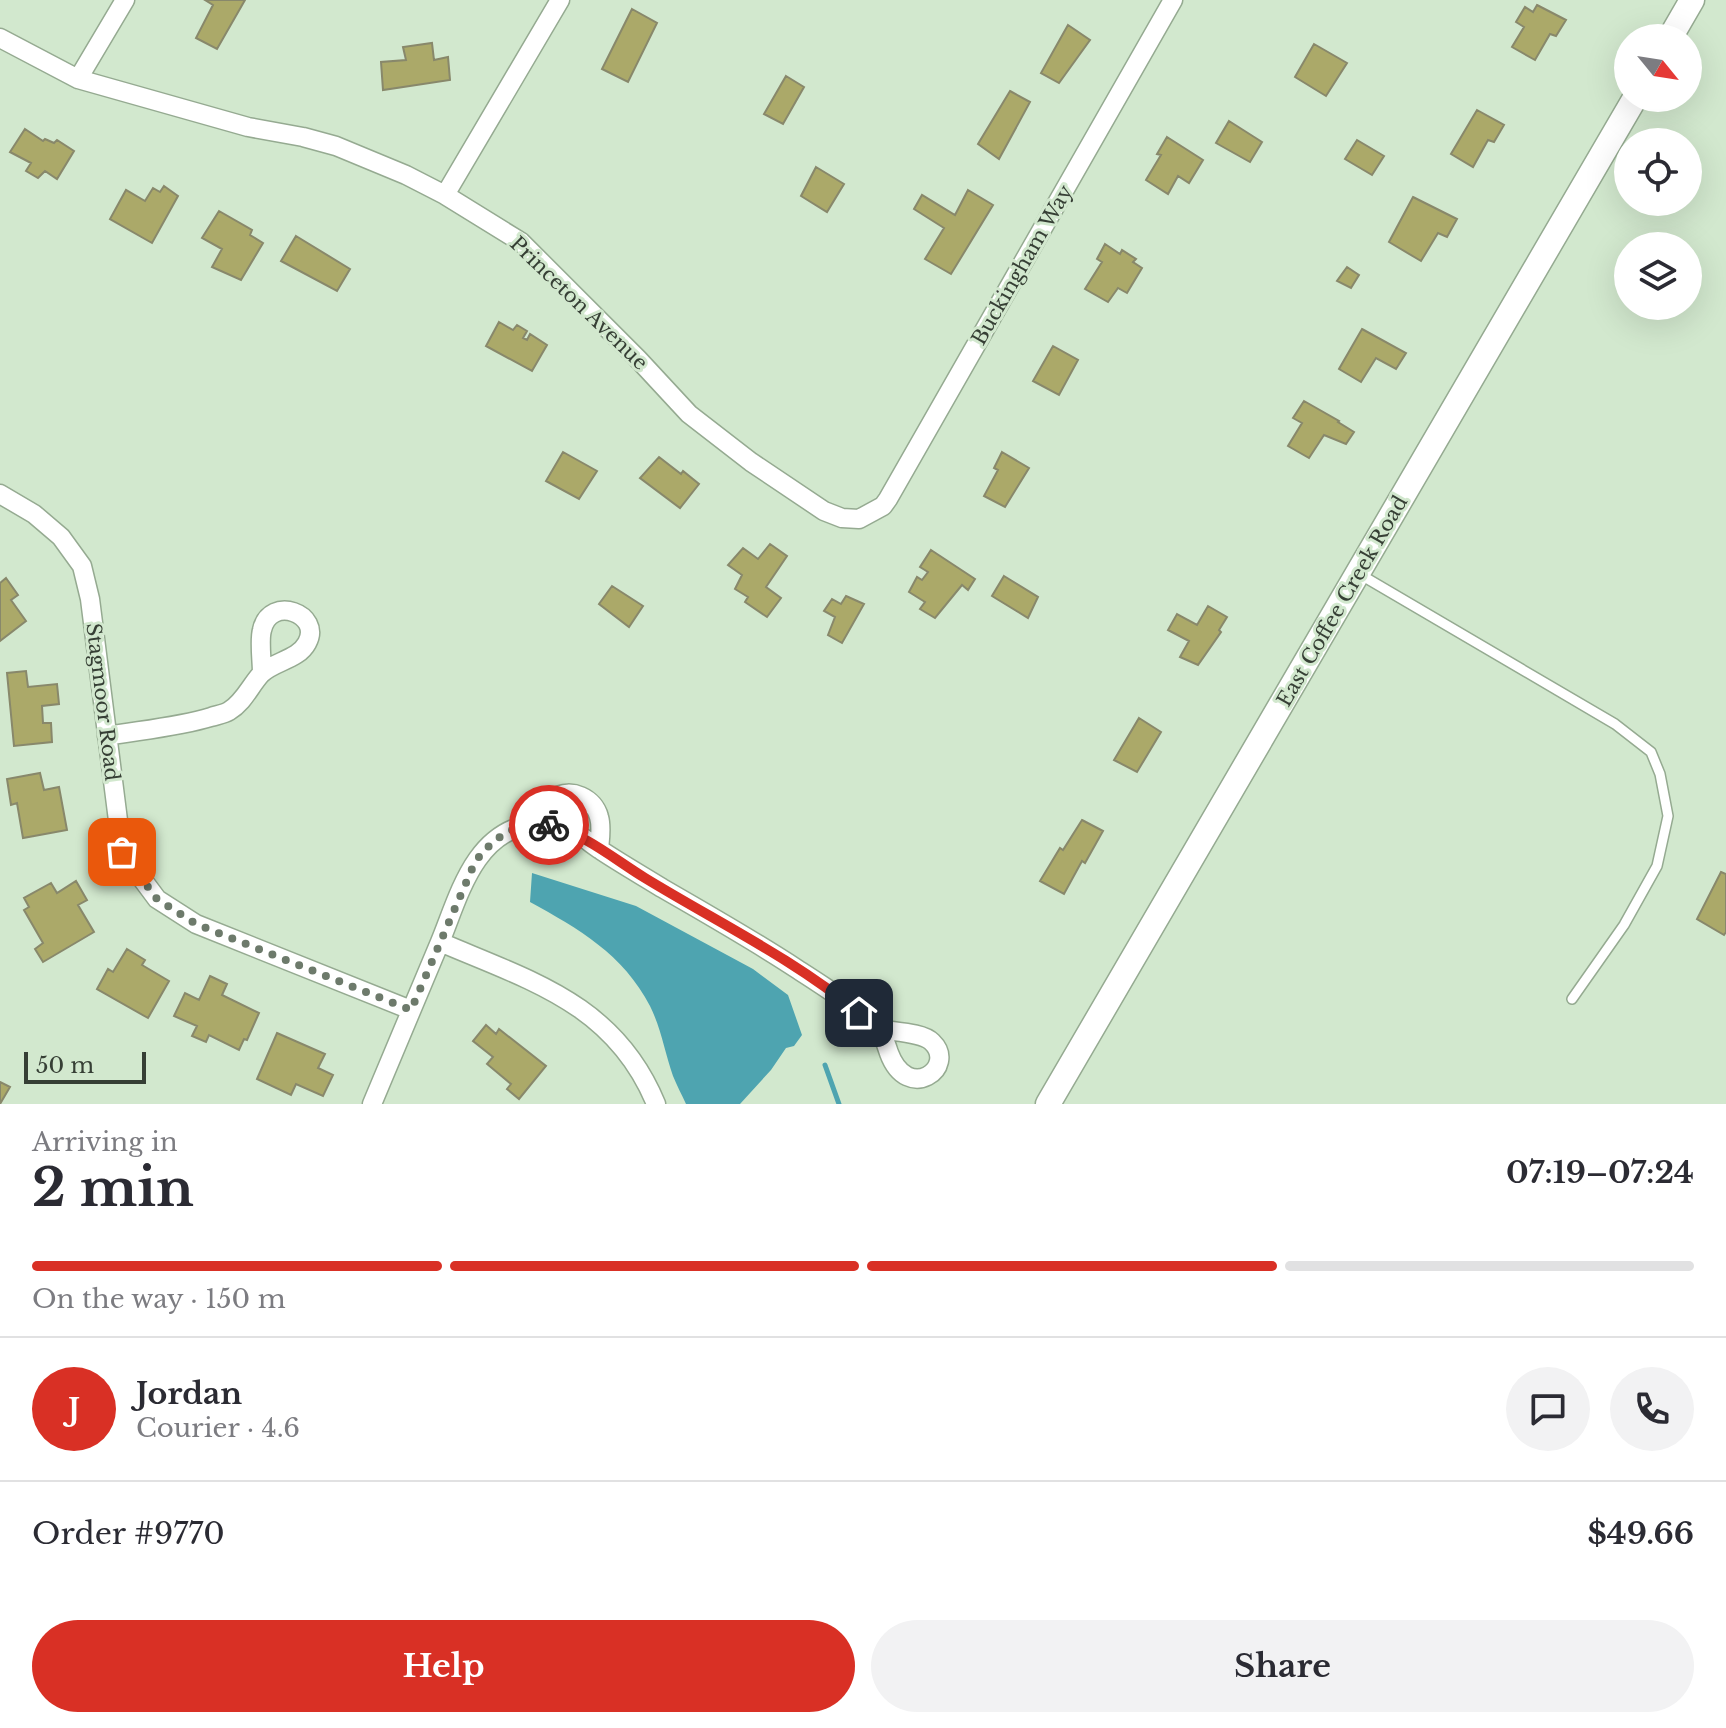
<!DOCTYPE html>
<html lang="en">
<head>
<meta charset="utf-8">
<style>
  body { margin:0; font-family:"Libre Baskerville",serif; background:#f2f2f3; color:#2b2b33; height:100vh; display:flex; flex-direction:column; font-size:30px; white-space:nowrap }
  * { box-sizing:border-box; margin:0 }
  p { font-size:26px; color:#7c7c81 }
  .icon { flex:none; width:44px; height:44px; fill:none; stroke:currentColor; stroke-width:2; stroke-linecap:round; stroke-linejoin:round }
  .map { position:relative; height:1104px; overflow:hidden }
  .side { display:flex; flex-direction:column; background:#fff; flex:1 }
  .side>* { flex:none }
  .needle { width:52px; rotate:120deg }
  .buttons { position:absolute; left:1614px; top:24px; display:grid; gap:16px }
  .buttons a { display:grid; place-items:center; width:88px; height:88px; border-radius:50%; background:#fff; box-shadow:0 8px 32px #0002; font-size:40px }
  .scale { position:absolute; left:24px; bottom:20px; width:122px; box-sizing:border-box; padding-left:8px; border:4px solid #363f35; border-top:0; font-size:22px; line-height:28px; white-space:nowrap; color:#363f35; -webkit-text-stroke:6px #d2e8ce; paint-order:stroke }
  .pin { position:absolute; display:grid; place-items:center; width:68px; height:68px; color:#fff; margin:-34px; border-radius:16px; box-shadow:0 4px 12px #0006 }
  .courier { position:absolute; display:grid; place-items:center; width:80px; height:80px; margin:-40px; border:6px solid #d93025; border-radius:50%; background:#fff; color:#222; box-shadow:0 2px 10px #0007 }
  .headline em { font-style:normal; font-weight:800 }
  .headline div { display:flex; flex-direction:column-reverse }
  .headline { display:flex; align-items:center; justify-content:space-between; height:136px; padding:0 32px }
  h1 { font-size:52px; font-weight:800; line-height:60px }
  .bar { display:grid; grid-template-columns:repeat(4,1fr); gap:12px 8px; align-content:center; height:96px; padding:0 32px }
  .bar i { height:10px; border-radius:6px; background:#e1e1e2 }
  .bar .on { background:#d93025 }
  .bar p { grid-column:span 4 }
  .line { display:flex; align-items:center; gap:20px; padding:0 32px; border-top:2px solid #e1e1e2 }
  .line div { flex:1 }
  .round { display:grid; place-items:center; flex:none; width:84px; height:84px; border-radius:42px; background:#f2f2f3 }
  .cta { display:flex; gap:16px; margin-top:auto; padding:16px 32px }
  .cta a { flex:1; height:92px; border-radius:48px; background:#d93025; color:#fff; font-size:32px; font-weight:800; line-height:92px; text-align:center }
  .cta a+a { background:#f2f2f3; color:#2b2b33 }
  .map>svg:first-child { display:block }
  .water { fill:#4ea4b0 }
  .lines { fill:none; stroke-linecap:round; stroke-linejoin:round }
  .stream { stroke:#4ea4b0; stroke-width:5 }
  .building { fill:#aba969; stroke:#88886b; stroke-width:2 }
  .lane-casing { stroke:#95aa91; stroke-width:12 }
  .street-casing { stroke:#95aa91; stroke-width:21 }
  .secondary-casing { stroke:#95aa91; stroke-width:27 }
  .lane { stroke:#fff; stroke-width:9 }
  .street { stroke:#fff; stroke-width:18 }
  .secondary { stroke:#fff; stroke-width:24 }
  .done { stroke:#6d7a6b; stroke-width:8; stroke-dasharray:0 14.4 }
  .route { stroke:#d93025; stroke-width:10 }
  .labels { text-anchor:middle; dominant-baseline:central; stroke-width:6; stroke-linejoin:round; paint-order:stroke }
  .street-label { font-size:20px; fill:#363f35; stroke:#d2e8ce }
</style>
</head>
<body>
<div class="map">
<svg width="1726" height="1104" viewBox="0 0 1726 1104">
  <rect width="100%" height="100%" fill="#d2e8ce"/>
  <!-- water -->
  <path class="water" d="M532 873 636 906 753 969 788 995 802 1035 794 1046 786 1048 771 1070 740 1104H686C682 1095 677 1086 673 1076 665 1053 661 1028 650 1006 623 954 579 929 530 902Z"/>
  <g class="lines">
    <!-- stream -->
    <path class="stream" d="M825 1065 839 1104"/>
  </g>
  <!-- building -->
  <path class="building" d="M245 0 217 49 196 38 213 5 205 0Z
    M1537 5 1566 20 1556 36 1550 34 1535 60 1512 47 1524 27 1516 22 1525 7 1533 12Z
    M632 9 657 23 628 82 602 69Z
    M1068 25 1090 40 1059 83 1041 73Z
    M432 43 434 60 448 57 450 80 383 90 381 62 406 60 403 47Z
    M1314 44 1347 63 1326 96 1295 77Z
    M786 76 804 87 783 124 764 114Z
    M1010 91 1030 102 999 159 978 144Z
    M1477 110 1504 125 1494 142 1488 140 1473 167 1451 154Z
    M1229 121 1262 142 1250 162 1216 143Z
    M25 129 43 141 45 139 54 143 57 140 74 151 57 179 45 171 38 178 26 171 31 163 10 152Z
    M1167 137 1203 160 1189 183 1178 176 1168 194 1146 180 1161 155 1157 154Z
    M1357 140 1384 156 1372 175 1345 159Z
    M816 167 844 184 827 212 801 196Z
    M164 186 178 196 152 243 110 219 126 190 145 201 153 188 160 192Z
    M968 190 993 205 951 274 925 259 944 228 914 209 922 195 955 215Z
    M1413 197 1457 219 1447 237 1438 233 1421 261 1389 242Z
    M219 211 252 230 250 235 263 243 241 280 212 267 222 249 202 238Z
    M296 236 350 269 337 291 281 261Z
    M1105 244 1120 254 1122 250 1136 259 1133 262 1142 268 1127 293 1118 288 1108 302 1085 289 1102 262 1097 259Z
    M1347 267 1359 275 1351 288 1337 281Z
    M499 322 513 330 517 325 527 331 523 338 527 340 530 334 547 345 532 371 486 346Z
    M1362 329 1406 353 1396 369 1376 358 1361 382 1339 369Z
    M1053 346 1078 360 1059 395 1033 381Z
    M1304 401 1339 421 1338 422 1354 432 1346 444 1324 435 1309 458 1288 446 1302 423 1293 418Z
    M563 452 597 471 579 499 546 481Z
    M1002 452 1029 468 1005 507 984 496 998 470 994 468Z
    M659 457 681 474 683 471 699 484 680 508 640 478Z
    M770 544 787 556 766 587 781 598 767 617 745 602 748 597 735 589 742 575 728 565 743 548 758 559Z
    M931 550 975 579 968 590 962 585 935 618 920 609 925 602 909 592 917 577 922 580 928 572 920 567Z
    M1004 576 1038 597 1028 618 992 596Z
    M6 578 18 595 11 600 26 621 0 641V583Z
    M612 586 643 606 629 627 599 604Z
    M846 596 864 604 842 643 828 635 835 617 824 611 832 599 841 604Z
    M1208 606 1227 617 1219 630 1221 632 1198 665 1180 657 1189 641 1168 630 1177 614 1197 625Z
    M26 671 28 687 57 684 59 704 42 706 43 723H51L52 742 14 746 7 673Z
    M1139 718 1161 732 1137 772 1114 760Z
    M40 773 44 790 59 787 67 830 23 838 17 803 11 805 7 779Z
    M1082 820 1103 831 1085 863 1082 861 1064 894 1040 881 1060 848 1063 850Z
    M1721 872 1726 874V932L1724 935 1697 919Z
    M76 881 87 900 78 905 94 932 43 962 35 949 43 943 24 910 29 907 24 898 51 883 57 893Z
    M127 949 145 960 142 965 169 981 148 1018 97 989 108 969 113 972Z
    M210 976 227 984 222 995 259 1013 247 1040 244 1039 239 1050 209 1035 206 1042 192 1036 197 1026 174 1016 185 993 199 1000Z
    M486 1025 496 1034 499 1029 546 1066 519 1099 507 1089 511 1084 487 1064 493 1057 473 1041Z
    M277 1033 325 1054 318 1068 333 1075 323 1096 296 1084 291 1095 257 1079Z
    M0 1082 10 1087 0 1104Z"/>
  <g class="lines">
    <defs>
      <path id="lane" d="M1361 575 1615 724 1651 752 1660 774 1668 816 1657 866 1624 925 1572 999"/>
      <path id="street" d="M0 38 78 79 248 127 303 137 336 146 406 175 445 195 521 242 638 359 689 414 751 462 824 511 842 518 859 519 883 506 888 499 1173 0
        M78 79 125 0
        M445 195 560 0
        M0 494 34 514 61 537 82 566 90 599 122 852 157 899 196 924 411 1010
        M107 736C142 730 178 727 211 717 217 715 224 714 229 711 244 702 250 686 261 674 274 661 298 660 307 643 323 614 270 594 262 630 259 640 262 661 262 673
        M535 824C540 815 545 803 554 798 571 787 594 798 599 817 602 827 600 839 599 849
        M440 942C459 896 474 832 532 824 547 822 566 829 579 835 586 839 593 845 599 849 620 863 641 875 662 888 707 914 753 940 797 969 825 987 852 1004 876 1027 883 1033 886 1044 889 1053 908 1104 958 1067 932 1042 922 1032 893 1032 879 1029
        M372 1104 440 942C531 981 615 1004 656 1104"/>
      <path id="secondary" d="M1670 38 1692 0
        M1048 1104 1635 98"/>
    </defs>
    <!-- lane casing -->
    <use href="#lane" class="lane-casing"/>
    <!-- street casing -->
    <use href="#street" class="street-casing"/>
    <!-- secondary casing -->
    <use href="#secondary" class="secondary-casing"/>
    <!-- lane -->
    <use href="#lane" class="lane"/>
    <!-- street -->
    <use href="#street" class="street"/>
    <!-- secondary -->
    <use href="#secondary" class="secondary"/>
  </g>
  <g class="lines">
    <!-- done -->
    <path class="done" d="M122 852 157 899 196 924 411 1010 475 862C494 837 516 821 549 825"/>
    <!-- route -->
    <path class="route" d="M549 825C585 834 614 859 645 878 717 922 794 959 859 1013"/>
  </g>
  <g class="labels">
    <!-- street labels -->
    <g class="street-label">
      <text transform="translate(1022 265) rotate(-60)">Buckingham Way</text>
      <text transform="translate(579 303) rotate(44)">Princeton Avenue</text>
      <text transform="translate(1342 601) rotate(-60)">East Coffee Creek Road</text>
      <text transform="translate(103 702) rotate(83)">Stagmoor Road</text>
    </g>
  </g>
</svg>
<div class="buttons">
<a><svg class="needle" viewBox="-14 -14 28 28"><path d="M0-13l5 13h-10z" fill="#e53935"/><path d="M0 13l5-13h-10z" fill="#7c7c81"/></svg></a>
<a><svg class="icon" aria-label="locate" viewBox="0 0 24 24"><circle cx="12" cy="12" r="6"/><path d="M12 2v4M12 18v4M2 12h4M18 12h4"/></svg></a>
<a><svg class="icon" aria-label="layers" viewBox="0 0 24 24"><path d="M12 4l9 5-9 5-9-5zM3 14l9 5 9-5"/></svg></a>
</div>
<div class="scale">50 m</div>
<div class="pin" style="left:122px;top:852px;background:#ea580c"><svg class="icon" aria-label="bag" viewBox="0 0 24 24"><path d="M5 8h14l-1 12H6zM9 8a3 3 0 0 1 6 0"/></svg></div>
<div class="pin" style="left:859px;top:1013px;background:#1f2937"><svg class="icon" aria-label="home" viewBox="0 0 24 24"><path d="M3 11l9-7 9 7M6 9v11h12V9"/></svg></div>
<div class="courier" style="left:549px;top:825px"><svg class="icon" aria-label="bike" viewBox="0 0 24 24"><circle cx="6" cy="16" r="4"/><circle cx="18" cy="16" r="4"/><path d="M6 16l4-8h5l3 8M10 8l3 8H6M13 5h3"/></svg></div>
</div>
<section class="side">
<div class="headline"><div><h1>2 min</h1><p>Arriving in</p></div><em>07:19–07:24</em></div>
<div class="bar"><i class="on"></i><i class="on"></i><i class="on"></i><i></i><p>On the way · 150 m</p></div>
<div class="line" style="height:144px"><b class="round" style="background:#d93025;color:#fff">J</b><div><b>Jordan</b><p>Courier · 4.6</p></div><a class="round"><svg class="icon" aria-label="chat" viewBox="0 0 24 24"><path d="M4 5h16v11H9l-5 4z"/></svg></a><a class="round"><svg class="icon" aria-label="phone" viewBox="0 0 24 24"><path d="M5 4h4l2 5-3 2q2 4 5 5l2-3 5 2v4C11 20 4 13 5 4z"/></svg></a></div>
<div class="line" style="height:104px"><div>Order #9770</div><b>$49.66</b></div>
<div class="cta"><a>Help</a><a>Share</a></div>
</section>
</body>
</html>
